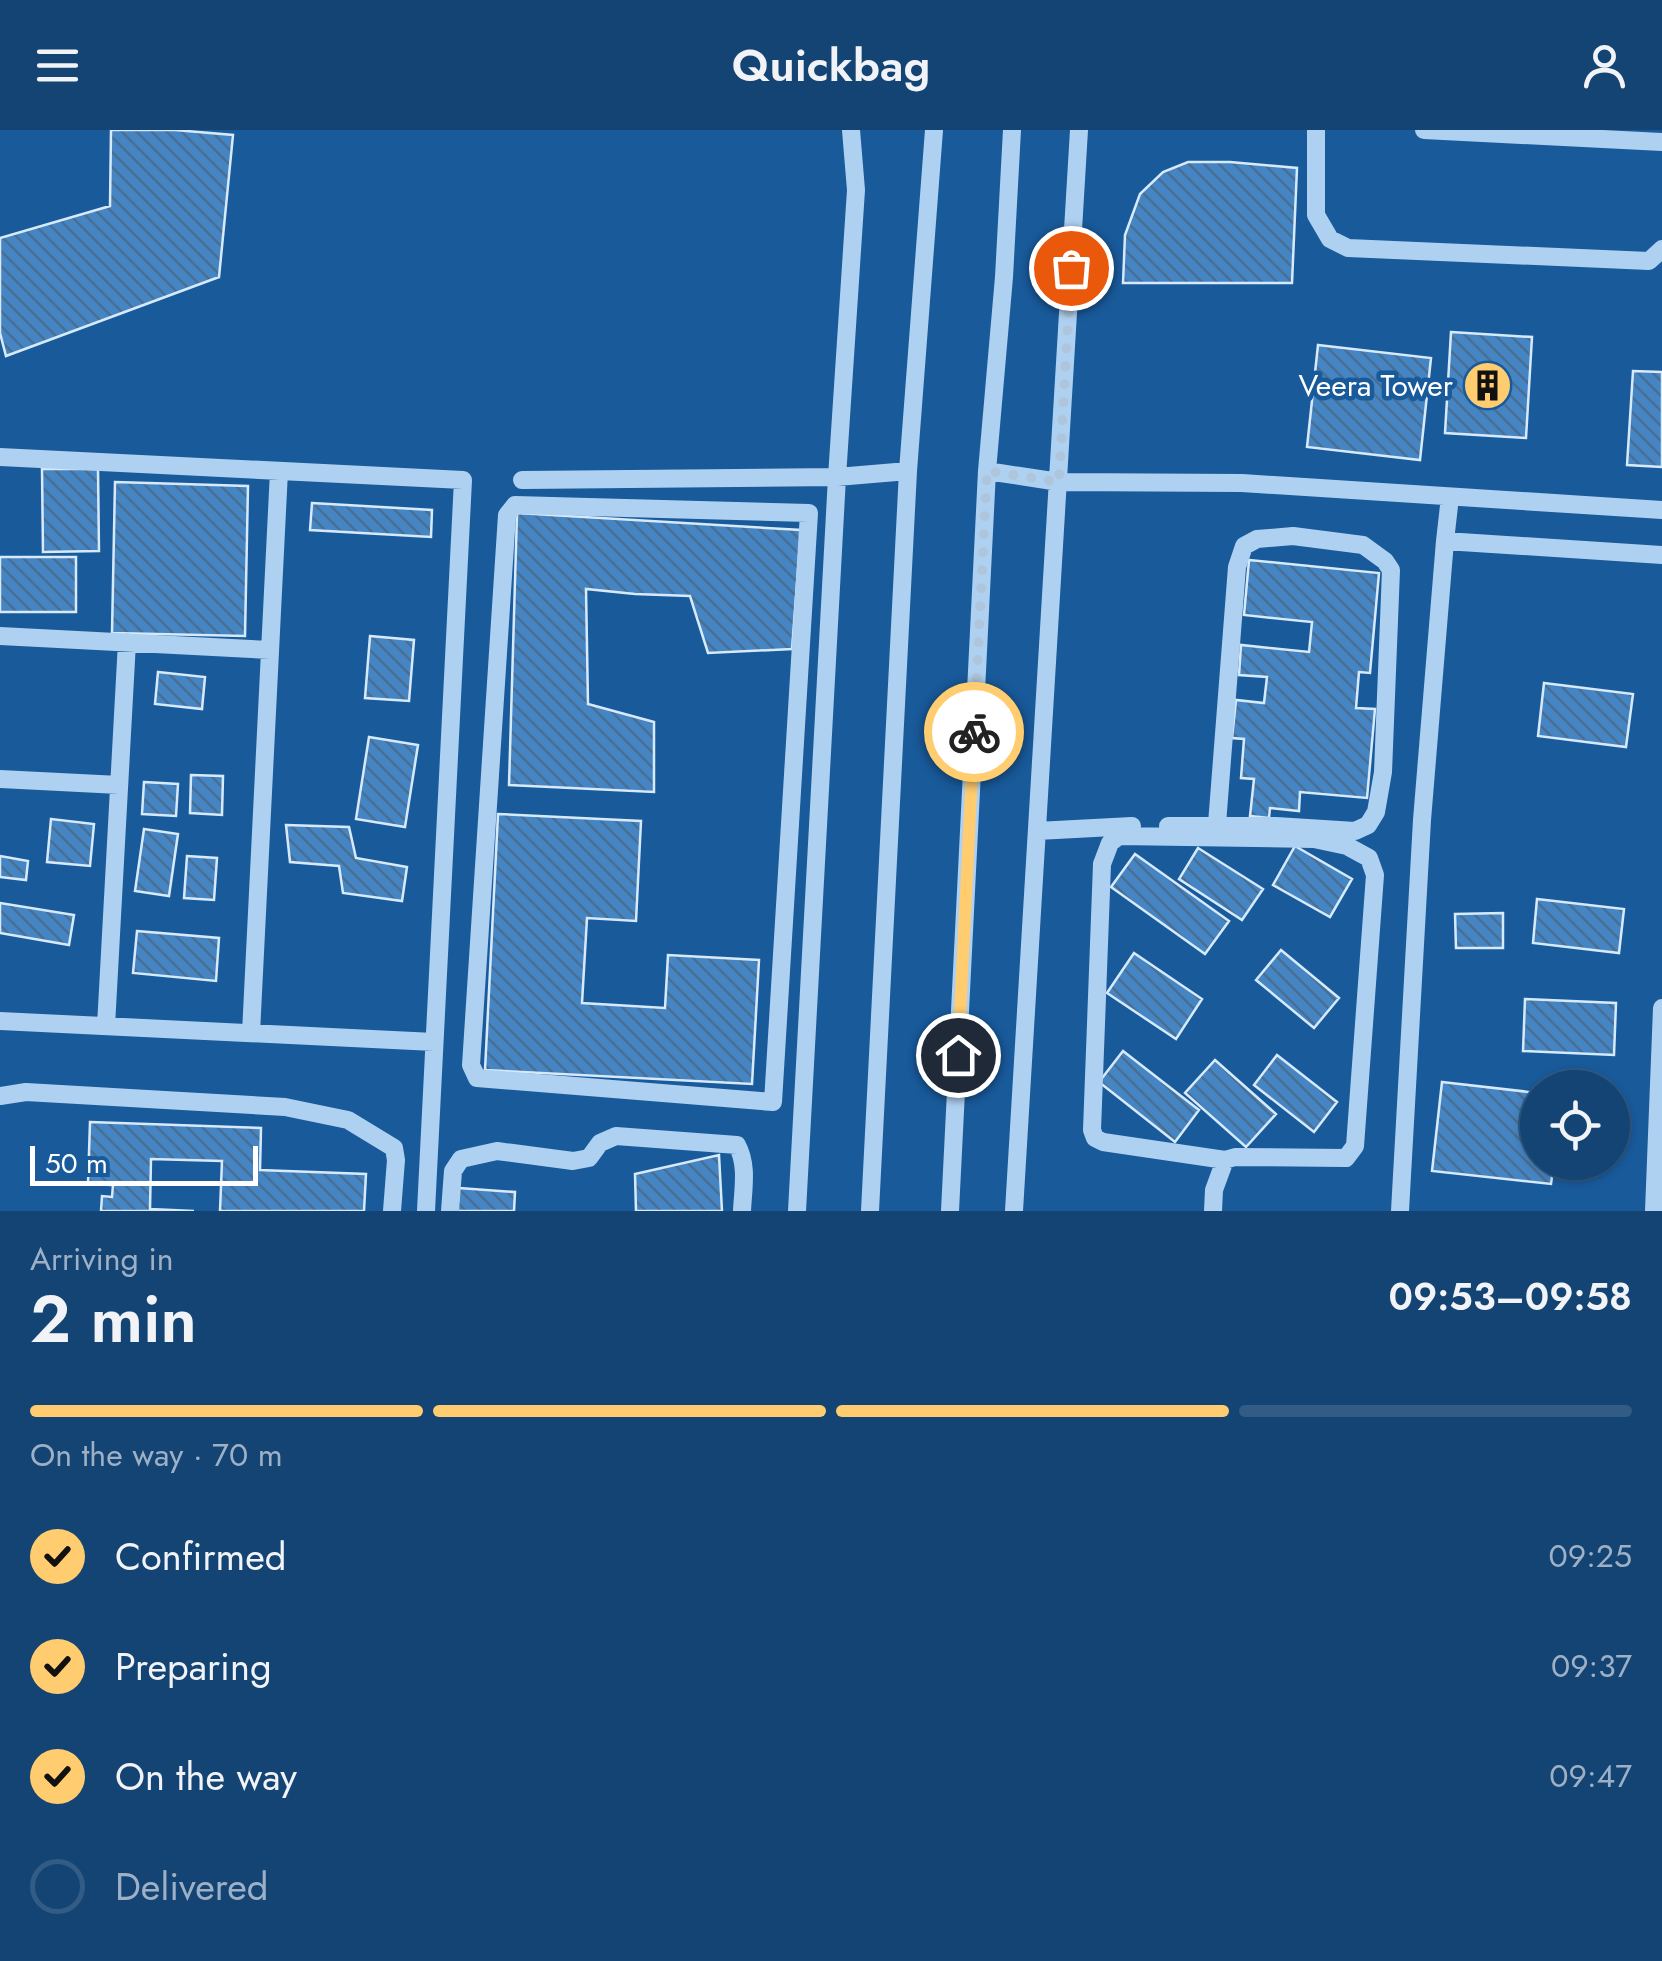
<!DOCTYPE html>
<html lang="en">
<head>
<meta charset="utf-8">
<style>
  body { margin:0; font-family:Jost,sans-serif; background:#204e7c; color:#f1f3f6; height:100vh; display:flex; flex-direction:column; font-size:38px; white-space:nowrap }
  * { box-sizing:border-box; margin:0 }
  p { font-size:32px; color:#9db0c5 }
  .icon { flex:none; width:55px; height:55px; fill:none; stroke:currentColor; stroke-width:2; stroke-linecap:round; stroke-linejoin:round }
  .map { position:relative; height:1081px; overflow:hidden }
  .details { display:flex; flex-direction:column; background:#134474; flex:1 }
  .details>* { flex:none }
  .tools { position:absolute; left:1520px; top:940px; display:grid; gap:20px }
  .tools a { display:grid; place-items:center; width:110px; height:110px; border-radius:50%; background:#134474; box-shadow:0 2px 8px #0004,0 0 0 2px #325c86; font-size:50px }
  .scale { position:absolute; left:30px; bottom:25px; width:228px; box-sizing:border-box; padding-left:10px; border:5px solid #fff; border-top:0; font-size:28px; line-height:35px; white-space:nowrap; color:#fff; -webkit-text-stroke:8px #195a9b; paint-order:stroke }
  .pin { position:absolute; display:grid; place-items:center; width:85px; height:85px; color:#fff; margin:-42px; border:5px solid #fff; border-radius:50%; box-shadow:0 2px 10px #0007 }
  .courier { position:absolute; display:grid; place-items:center; width:100px; height:100px; margin:-50px; border:8px solid #ffcc6f; border-radius:50%; background:#fff; color:#222; box-shadow:0 2px 12px #0007 }
  .summary em { font-style:normal; font-weight:600 }
  .summary div { display:flex; flex-direction:column-reverse }
  .summary { display:flex; align-items:center; justify-content:space-between; height:170px; padding:0 30px }
  h1 { font-size:65px; font-weight:600; line-height:75px }
  .bar { display:grid; grid-template-columns:repeat(4,1fr); gap:15px 10px; align-content:center; height:120px; padding:0 30px }
  .bar i { height:12px; border-radius:8px; background:#325c86 }
  .bar .on { background:#ffcc6f }
  .bar p { grid-column:span 4 }
  ol { padding:0 30px; list-style:none }
  li { display:flex; align-items:center; gap:30px; height:110px }
  li p { margin-inline-start:auto }
  li .icon { padding:10px; border-radius:50%; background:#ffcc6f; color:#111; stroke-width:4 }
  li:last-child { color:#9db0c5 }
  li i { width:55px; height:55px; border:5px solid #325c86; border-radius:50% }
  header { display:flex; justify-content:space-between; align-items:center; height:130px; padding:0 30px; background:#134474; font-size:45px; font-weight:600 }
  .map>svg:first-child { display:block }
  .building { fill:url(#building-back-hatch); stroke:#d6eafc; stroke-width:2.5 }
  .lines { fill:none; stroke-linecap:round; stroke-linejoin:round }
  .minor { stroke:#afd1f1; stroke-width:18 }
  .done { stroke:#aec5dc; stroke-width:10; stroke-dasharray:0 18 }
  .route { stroke:#ffcc6f; stroke-width:12 }
  .labels { text-anchor:middle; dominant-baseline:central; stroke-width:9; stroke-linejoin:round; paint-order:stroke }
  .poi-label { font-size:30px; fill:#fff; stroke:#195a9b; text-anchor:end }
</style>
</head>
<body>
<header><svg class="icon" aria-label="menu" viewBox="0 0 24 24"><path d="M4 6h16M4 12h16M4 18h16"/></svg>Quickbag<svg class="icon" aria-label="person" viewBox="0 0 24 24"><circle cx="12" cy="8" r="4"/><path d="M4 21q1-7 8-7t8 7"/></svg></header>
<div class="map">
<svg width="1662" height="1081" viewBox="0 0 1662 1081">
  <defs>
    <pattern id="building-back-hatch" width="6" height="6" patternUnits="userSpaceOnUse" patternTransform="scale(2.5)"><rect width="6" height="6" fill="#4685c3"/><path d="M-1 5l2 2M0 0l6 6M5-1l2 2" fill="none" stroke="#486e93"/></pattern>
  </defs>
  <rect width="100%" height="100%" fill="#195a9b"/>
  <!-- building -->
  <path class="building" d="M111 0H175L233 5 219 147 6 226 0 203V108L110 76Z
    M1188 32H1230L1297 38 1292 153H1123L1125 105 1140 64 1163 42Z
    M1451 202 1532 207 1526 308 1445 303Z
    M1318 215 1431 228 1420 330 1307 317Z
    M1633 241 1662 242V337L1627 335Z
    M42 339H98L99 421 43 422Z
    M115 352 248 356 245 506 112 503Z
    M312 373 432 380 431 407 310 400Z
    M517 383 801 400 792 519 708 523 690 466 635 464 586 459 588 574 654 592V662L509 655Z
    M0 427H76V482H0Z
    M1249 430 1379 443 1370 543 1359 542 1356 578 1375 579 1367 668 1300 662 1299 681 1270 678 1269 688 1250 686 1254 649 1241 648 1244 609 1232 608 1236 570 1264 573 1267 547 1239 545 1241 515 1309 522 1312 492 1244 485Z
    M370 506 414 510 409 571 365 568Z
    M158 542 205 547 202 579 155 574Z
    M1544 553 1633 564 1626 617 1538 606Z
    M369 607 418 615 405 697 356 689Z
    M191 645 223 646 222 685 190 683Z
    M144 652 178 654 176 686 142 684Z
    M498 684 641 691 636 791 587 788 582 873 665 878 668 825 759 830 752 954 485 940Z
    M51 689 94 694 90 736 47 732Z
    M286 695 349 697 356 728 407 737 402 771 343 763 339 736 290 732Z
    M144 699 178 704 169 766 135 761Z
    M1295 716 1352 749 1330 787 1273 755Z
    M1198 718 1263 759 1242 790 1179 749Z
    M1135 724 1229 791 1205 824 1111 757Z
    M0 726 28 731 26 750 0 747Z
    M187 726 217 728 214 770 184 768Z
    M1537 769 1624 779 1619 823 1533 813Z
    M0 773 74 785 69 815 0 803Z
    M1503 783V818H1456L1455 784Z
    M137 801 219 808 216 851 133 843Z
    M1281 820 1339 868 1314 898 1256 850Z
    M1134 823 1202 869 1176 909 1107 863Z
    M1525 869 1616 873 1614 925 1523 921Z
    M1123 921 1199 980 1175 1012 1099 952Z
    M1277 925 1337 972 1314 1002 1254 955Z
    M1215 930 1276 984 1246 1017 1185 963Z
    M1442 952 1538 963V1032H1554L1551 1054 1432 1041Z
    M90 992 261 998 260 1040 366 1044 364 1081H220L222 1031 151 1029 150 1079 194 1081H101L102 1066 112 1067 113 1055 88 1054Z
    M719 1025 722 1081H636L635 1044Z
    M459 1058 515 1062 514 1081H457Z"/>
  <g class="lines">
    <!-- minor -->
    <path class="minor" d="M1316 0V85L1330 109 1348 118 1649 131 1662 119
      M1424 0 1662 12
      M0 327 463 350 426 1081
      M987 341 1059 352 1242 353 1662 380
      M522 350 837 347 908 341
      M1450 367 1445 411 1662 425
      M515 375 809 383 773 972 477 948 471 935 507 385Z
      M0 506 270 520
      M0 649 119 655
      M1168 696H1276L1355 701 1368 695 1376 682 1383 642 1391 440 1385 431 1363 415 1293 406 1257 409 1244 416 1237 437 1217 694
      M1037 701 1132 696
      M1119 706 1314 709 1347 716 1369 728 1375 745 1355 1016 1346 1028 1235 1027 1225 1030 1103 1012 1095 1008 1092 1000 1102 734 1110 713Z
      M0 891 434 912
      M106 896 127 512
      M251 903 279 341
      M0 966 26 962 285 977 348 990 394 1018 396 1030 392 1081
      M450 1081 453 1041 461 1029 497 1021 573 1031 589 1028 600 1013 616 1006 737 1015C748 1035 743 1059 742 1081
      M797 1081 837 347 856 60 851 0
      M870 1081 908 341 934 0
      M950 1081 987 341 1004 147 1012 0
      M1014 1081 1079 0
      M1213 1081 1214 1060 1225 1030
      M1400 1081 1422 690 1445 411
      M1654 1081 1662 878"/>
  </g>
  <g class="lines">
    <!-- done -->
    <path class="done" d="M974 602 987 341 1059 352 1071 138"/>
    <!-- route -->
    <path class="route" d="M958 925 974 602"/>
  </g>
  <!-- icons -->
  <defs>
    <symbol id="building-disc" viewBox="-11 -11 22 22"><circle r="9.5" fill="#ffcc6f" stroke="#195a9b"/><path d="M-4-6H4V6H1V3H-1V6H-4ZM-2.5-4.3h1.7v1.8h-1.7ZM.8-4.3h1.7v1.8H.8ZM-2.5-1h1.7V.8h-1.7ZM.8-1h1.7V.8H.8Z" fill="#111"/></symbol>
  </defs>
  <g fill-rule="evenodd">
    <use href="#building-disc" x="1460" y="228" width="55" height="55"/>
  </g>
  <g class="labels">
    <!-- poi labels -->
    <g class="poi-label">
      <text x="1453" y="255">Veera Tower</text>
    </g>
  </g>
</svg>
<div class="tools">
<a><svg class="icon" aria-label="locate" viewBox="0 0 24 24"><circle cx="12" cy="12" r="6"/><path d="M12 2v4M12 18v4M2 12h4M18 12h4"/></svg></a>
</div>
<div class="scale">50 m</div>
<div class="pin" style="left:1071px;top:138px;background:#ea580c"><svg class="icon" aria-label="bag" viewBox="0 0 24 24"><path d="M5 8h14l-1 12H6zM9 8a3 3 0 0 1 6 0"/></svg></div>
<div class="pin" style="left:958px;top:925px;background:#1f2937"><svg class="icon" aria-label="home" viewBox="0 0 24 24"><path d="M3 11l9-7 9 7M6 9v11h12V9"/></svg></div>
<div class="courier" style="left:974px;top:602px"><svg class="icon" aria-label="bike" viewBox="0 0 24 24"><circle cx="6" cy="16" r="4"/><circle cx="18" cy="16" r="4"/><path d="M6 16l4-8h5l3 8M10 8l3 8H6M13 5h3"/></svg></div>
</div>
<section class="details">
<div class="summary"><div><h1>2 min</h1><p>Arriving in</p></div><em>09:53–09:58</em></div>
<div class="bar"><i class="on"></i><i class="on"></i><i class="on"></i><i></i><p>On the way · 70 m</p></div>
<ol>
<li><svg class="icon" aria-label="check" viewBox="0 0 24 24"><path d="M5 12l5 5 9-10"/></svg>Confirmed<p>09:25</p></li>
<li><svg class="icon" aria-label="check" viewBox="0 0 24 24"><path d="M5 12l5 5 9-10"/></svg>Preparing<p>09:37</p></li>
<li><svg class="icon" aria-label="check" viewBox="0 0 24 24"><path d="M5 12l5 5 9-10"/></svg>On the way<p>09:47</p></li>
<li><i></i>Delivered</li>
</ol>
</section>
</body>
</html>
